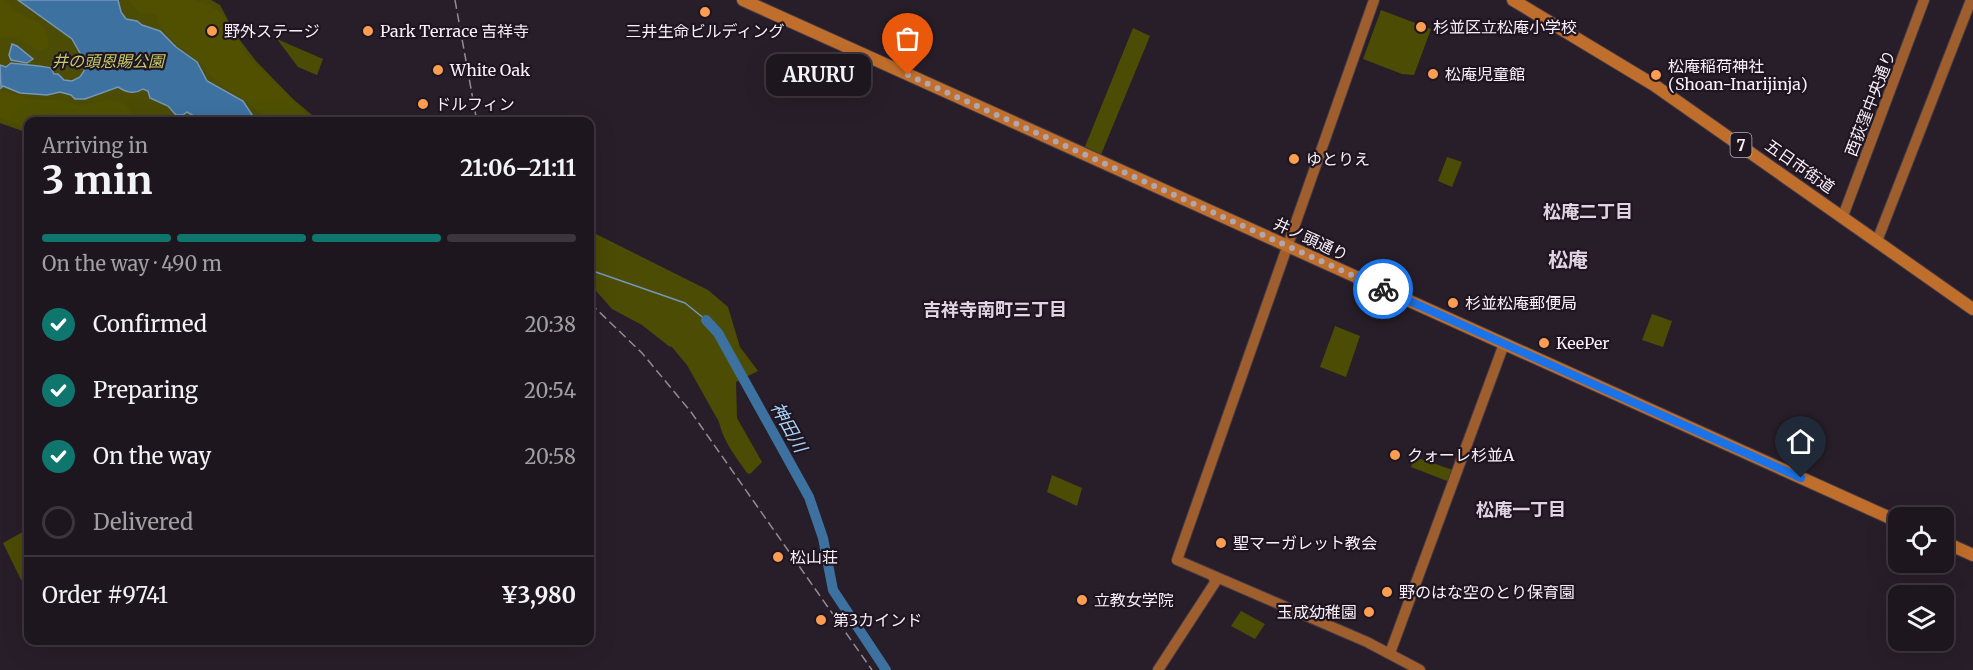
<!DOCTYPE html>
<html lang="en">
<head>
<meta charset="utf-8">
<style>
  body { margin:0; font-family:Merriweather,"Noto Sans JP",serif; background:#261f28; color:#f1f3f6; height:100vh; display:flex; flex-direction:column; font-size:22px; white-space:nowrap }
  * { box-sizing:border-box; margin:0 }
  p { font-size:20px; color:#a19fa4 }
  .icon { flex:none; width:33px; height:33px; fill:none; stroke:currentColor; stroke-width:2; stroke-linecap:round; stroke-linejoin:round }
  .map { position:relative; flex:1; overflow:hidden }
  .side { position:absolute; left:24px; top:117px; width:570px; height:528px; display:flex; flex-direction:column; background:#1e161f; border-radius:12px; box-shadow:0 6px 24px #0002,0 0 0 2px #3c353d }
  .side>* { flex:none }
  .buttons { position:absolute; left:1888px; top:507px; display:grid; gap:12px }
  .buttons a { display:grid; place-items:center; width:66px; height:66px; border-radius:12px; background:#1e161f; box-shadow:0 6px 24px #0002,0 0 0 2px #3c353d; font-size:30px }
  .pin { position:absolute; display:grid; place-items:center; width:51px; height:51px; color:#fff; margin:-62px -26px; border-radius:50% 50% 50% 0; rotate:-45deg; box-shadow:0 0 6px #0007 }
  .pin .icon { rotate:45deg }
  .courier { position:absolute; display:grid; place-items:center; width:60px; height:60px; margin:-30px; border:4px solid #1a73e8; border-radius:50%; background:#fff; color:#222; box-shadow:0 2px 8px #0007 }
  .bubble { position:absolute; height:42px; border-radius:12px; background:#1e161f; box-shadow:0 6px 24px #0002,0 0 0 2px #3c353d; font-size:20px; font-weight:700; line-height:42px; text-align:center }
  .headline em { font-style:normal; font-weight:700 }
  .headline div { display:flex; flex-direction:column-reverse }
  .headline { display:flex; align-items:center; justify-content:space-between; height:102px; padding:0 18px }
  h1 { font-size:39px; font-weight:700; line-height:45px }
  .bar { display:grid; grid-template-columns:repeat(4,1fr); gap:9px 6px; align-content:center; height:72px; padding:0 18px }
  .bar i { height:8px; border-radius:4px; background:#3c353d }
  .bar .on { background:#0f766e }
  .bar p { grid-column:span 4 }
  .line { display:flex; align-items:center; gap:15px; padding:0 18px; border-top:2px solid #3c353d }
  .line div { flex:1 }
  ol { padding:0 18px; list-style:none }
  li { display:flex; align-items:center; gap:18px; height:66px }
  li p { margin-inline-start:auto }
  li .icon { padding:6px; border-radius:50%; background:#0f766e; color:#fff; stroke-width:4 }
  li:last-child { color:#a19fa4 }
  li i { width:33px; height:33px; border:3px solid #3c353d; border-radius:50% }
  .map>svg:first-child { display:block }
  .green { fill:#4c4c05 }
  .forest { fill:#505000 }
  .water { fill:#3c71a0; stroke:#7497ba; stroke-width:1.5 }
  .lines { fill:none; stroke-linecap:round; stroke-linejoin:round }
  .stream { stroke:#7497ba; stroke-width:1.5 }
  .river { stroke:#3c71a0; stroke-width:10 }
  .secondary-casing { stroke:#453b46; stroke-width:12 }
  .primary-casing { stroke:#453b46; stroke-width:14 }
  .secondary { stroke:#9e5e2e; stroke-width:10 }
  .primary { stroke:#c06e2c; stroke-width:12 }
  .rail { stroke:#938b94; stroke-width:1.5; stroke-dasharray:9 4.5; stroke-linecap:butt }
  .done { stroke:#afa6b0; stroke-width:6; stroke-dasharray:0 10.8 }
  .route { stroke:#1a73e8; stroke-width:8 }
  .poi-dot { fill:#fb9e51; stroke:#1f1520; stroke-width:2 }
  .labels { text-anchor:middle; dominant-baseline:central; stroke-width:4.5; stroke-linejoin:round; paint-order:stroke }
  .shield { fill:#1f1520; stroke:#b6aeb7; stroke-width:1.5 }
  .shield-label { font-size:15px; font-weight:bold; fill:#f7f0f8 }
  .poi-label { font-size:16px; fill:#f7f0f8; stroke:#1f1520; text-anchor:start }
  .park-label { font-size:16px; font-style:italic; fill:#c6c966; stroke:#1f1520 }
  .street-label { font-size:16px; fill:#f7f0f8; stroke:#1f1520 }
  .neighbourhood-label { font-size:18px; font-weight:bold; fill:#e1d4e2; stroke:#1f1520 }
  .water-label { font-size:18px; font-style:italic; fill:#a7d3fc; stroke:#1f1520 }
  .quarter-label { font-size:20px; font-weight:bold; fill:#e1d4e2; stroke:#1f1520 }
</style>
</head>
<body>
<div class="map">
<svg width="1973" height="670" viewBox="0 0 1973 670">
  <rect width="100%" height="100%" fill="#281e29"/>
  <!-- green -->
  <path class="green" d="M0 0H211L220 5 236 35 256 61 293 99 319 121 28 122V133L0 123Z
    M1381 10 1431 29 1414 75 1402 74 1363 59Z
    M1133 28 1150 36 1100 157 1084 149Z
    M277 39 323 59 317 75 298 67Z
    M1447 157 1462 162 1452 187 1438 181Z
    M590 231 708 290 728 307 740 347 758 371 736 382 737 418 762 462 750 474 747 473C736 457 723 441 719 422L687 365 671 346 670 347 642 325 612 309 590 284Z
    M1652 314 1672 321 1663 347 1642 340Z
    M1335 326 1360 336 1346 377 1320 367Z
    M1415 457 1453 470 1450 480 1447 481 1411 467Z
    M1052 475 1082 488 1077 506 1047 492Z
    M28 529V575L21 580 3 543Z
    M1241 611 1265 624 1255 639 1231 626Z"/>
  <!-- forest -->
  <path class="forest" d="M0 0H3C8 4 13 10 19 13 38 23 47 21 49 47L42 51 35 50C26 38 13 38 0 37Z
    M129 0H195L209 5 224 16 247 55 306 114 310 121 269 122 267 120 246 101 220 84 206 71 202 64 174 42 157 22 158 17 153 14 139 13Z
    M0 91 32 99 58 100 79 105 111 100 124 103 137 119V122H79L53 119 47 121 28 122V128L0 118Z"/>
  <!-- water -->
  <path class="water" d="M18 0H118L121 12 126 19 137 21 142 25 160 31 176 47 197 62 207 81 243 101 256 121H202L187 112 183 115H176L168 106 150 98 148 91 143 89C134 95 126 92 118 87L85 99H75L71 95 60 92 47 95 20 93 3 86 1 88 0 65 6 67 11 63C25 65 37 65 51 68L54 74H58L64 80 72 81 80 77 84 71 85 62 72 39Z
    M12 44 17 46 33 59 27 63 11 60 9 55Z"/>
  <g class="lines">
    <!-- stream -->
    <path class="stream" d="M590 270 685 303 706 320"/>
    <!-- river -->
    <path class="river" d="M706 320 718 333 809 497 823 538 833 590 886 670"/>
    <defs>
      <path id="secondary" d="M1374 0 1177 560 1367 642 1420 670
        M1843 216 1924 0
        M1877 241 1971 0
        M1390 653 1504 344
        M1158 670 1216 581 1213 577"/>
      <path id="primary" d="M743 0 1899 522
        M1513 0 1654 85 1973 309
        M1944 542 1973 555"/>
    </defs>
    <!-- secondary casing -->
    <use href="#secondary" class="secondary-casing"/>
    <!-- primary casing -->
    <use href="#primary" class="primary-casing"/>
    <!-- secondary -->
    <use href="#secondary" class="secondary"/>
    <!-- primary -->
    <use href="#primary" class="primary"/>
    <!-- rail -->
    <path class="rail" d="M455 0 477 122
      M590 303 642 353 691 412 872 670"/>
  </g>
  <g class="lines">
    <!-- done -->
    <path class="done" d="M908 75 1383 289"/>
    <!-- route -->
    <path class="route" d="M1383 289 1801 478"/>
  </g>
  <!-- markers -->
  <g class="poi-dot">
    <circle cx="705" cy="12" r="6"/>
    <circle cx="1421" cy="27" r="6"/>
    <circle cx="212" cy="31" r="6"/>
    <circle cx="368" cy="31" r="6"/>
    <circle cx="438" cy="70" r="6"/>
    <circle cx="1433" cy="74" r="6"/>
    <circle cx="1656" cy="75" r="6"/>
    <circle cx="423" cy="104" r="6"/>
    <circle cx="1294" cy="159" r="6"/>
    <circle cx="1453" cy="303" r="6"/>
    <circle cx="1544" cy="343" r="6"/>
    <circle cx="1395" cy="455" r="6"/>
    <circle cx="1221" cy="543" r="6"/>
    <circle cx="778" cy="557" r="6"/>
    <circle cx="1387" cy="592" r="6"/>
    <circle cx="1082" cy="600" r="6"/>
    <circle cx="1369" cy="612" r="6"/>
    <circle cx="821" cy="620" r="6"/>
  </g>
  <g class="labels">
    <!-- shield labels -->
    <rect class="shield" x="1730.5" y="133" width="21" height="24" rx="4.5"/>
    <g class="shield-label">
      <text x="1741" y="145">7</text>
    </g>
    <!-- poi labels -->
    <g class="poi-label">
      <text x="1433" y="27">杉並区立松庵小学校</text>
      <text x="224" y="31">野外ステージ</text>
      <text x="380" y="31">Park Terrace 吉祥寺</text>
      <text x="705" y="31" text-anchor="middle">三井生命ビルディング</text>
      <text x="1668" y="66">松庵稲荷神社<tspan x="1668" dy="18">(Shoan-Inarijinja)</tspan></text>
      <text x="450" y="70">White Oak</text>
      <text x="1445" y="74">松庵児童館</text>
      <text x="435" y="104">ドルフィン</text>
      <text x="1306" y="159">ゆとりえ</text>
      <text x="1465" y="303">杉並松庵郵便局</text>
      <text x="1556" y="343">KeePer</text>
      <text x="1407" y="455">クォーレ杉並A</text>
      <text x="1233" y="543">聖マーガレット教会</text>
      <text x="790" y="557">松山荘</text>
      <text x="1399" y="592">野のはな空のとり保育園</text>
      <text x="1094" y="600">立教女学院</text>
      <text x="1357" y="612" text-anchor="end">玉成幼稚園</text>
      <text x="833" y="620">第3カインド</text>
    </g>
    <!-- park labels -->
    <g class="park-label">
      <text x="108" y="61">井の頭恩賜公園</text>
    </g>
    <!-- street labels -->
    <g class="street-label">
      <text transform="translate(1870 103) rotate(-69)">西荻窪中央通り</text>
      <text transform="translate(1800 166) rotate(35)">五日市街道</text>
      <text transform="translate(1311 239) rotate(25)">井ノ頭通り</text>
    </g>
    <!-- neighbourhood labels -->
    <g class="neighbourhood-label">
      <text x="1588" y="211">松庵二丁目</text>
      <text x="995" y="309">吉祥寺南町三丁目</text>
      <text x="1521" y="509">松庵一丁目</text>
    </g>
    <!-- water labels -->
    <g class="water-label">
      <text transform="translate(789 427) rotate(61)">神田川</text>
    </g>
    <!-- quarter labels -->
    <g class="quarter-label">
      <text x="1568" y="259">松庵</text>
    </g>
  </g>
</svg>
<div class="buttons">
<a><svg class="icon" aria-label="locate" viewBox="0 0 24 24"><circle cx="12" cy="12" r="6"/><path d="M12 2v4M12 18v4M2 12h4M18 12h4"/></svg></a>
<a><svg class="icon" aria-label="layers" viewBox="0 0 24 24"><path d="M12 4l9 5-9 5-9-5zM3 14l9 5 9-5"/></svg></a>
</div>
<div class="pin" style="left:908px;top:75px;background:#ea580c"><svg class="icon" aria-label="bag" viewBox="0 0 24 24"><path d="M5 8h14l-1 12H6zM9 8a3 3 0 0 1 6 0"/></svg></div>
<div class="pin" style="left:1801px;top:478px;background:#1f2937"><svg class="icon" aria-label="home" viewBox="0 0 24 24"><path d="M3 11l9-7 9 7M6 9v11h12V9"/></svg></div>
<div class="courier" style="left:1383px;top:289px"><svg class="icon" aria-label="bike" viewBox="0 0 24 24"><circle cx="6" cy="16" r="4"/><circle cx="18" cy="16" r="4"/><path d="M6 16l4-8h5l3 8M10 8l3 8H6M13 5h3"/></svg></div>
<div class="bubble" style="left:766px;top:54px;width:105px">ARURU</div>
<section class="side">
<div class="headline"><div><h1>3 min</h1><p>Arriving in</p></div><em>21:06–21:11</em></div>
<div class="bar"><i class="on"></i><i class="on"></i><i class="on"></i><i></i><p>On the way · 490 m</p></div>
<ol>
<li><svg class="icon" aria-label="check" viewBox="0 0 24 24"><path d="M5 12l5 5 9-10"/></svg>Confirmed<p>20:38</p></li>
<li><svg class="icon" aria-label="check" viewBox="0 0 24 24"><path d="M5 12l5 5 9-10"/></svg>Preparing<p>20:54</p></li>
<li><svg class="icon" aria-label="check" viewBox="0 0 24 24"><path d="M5 12l5 5 9-10"/></svg>On the way<p>20:58</p></li>
<li><i></i>Delivered</li>
</ol>
<div class="line" style="height:78px"><div>Order #9741</div><b>¥3,980</b></div>
</section>
</div>
</body>
</html>
